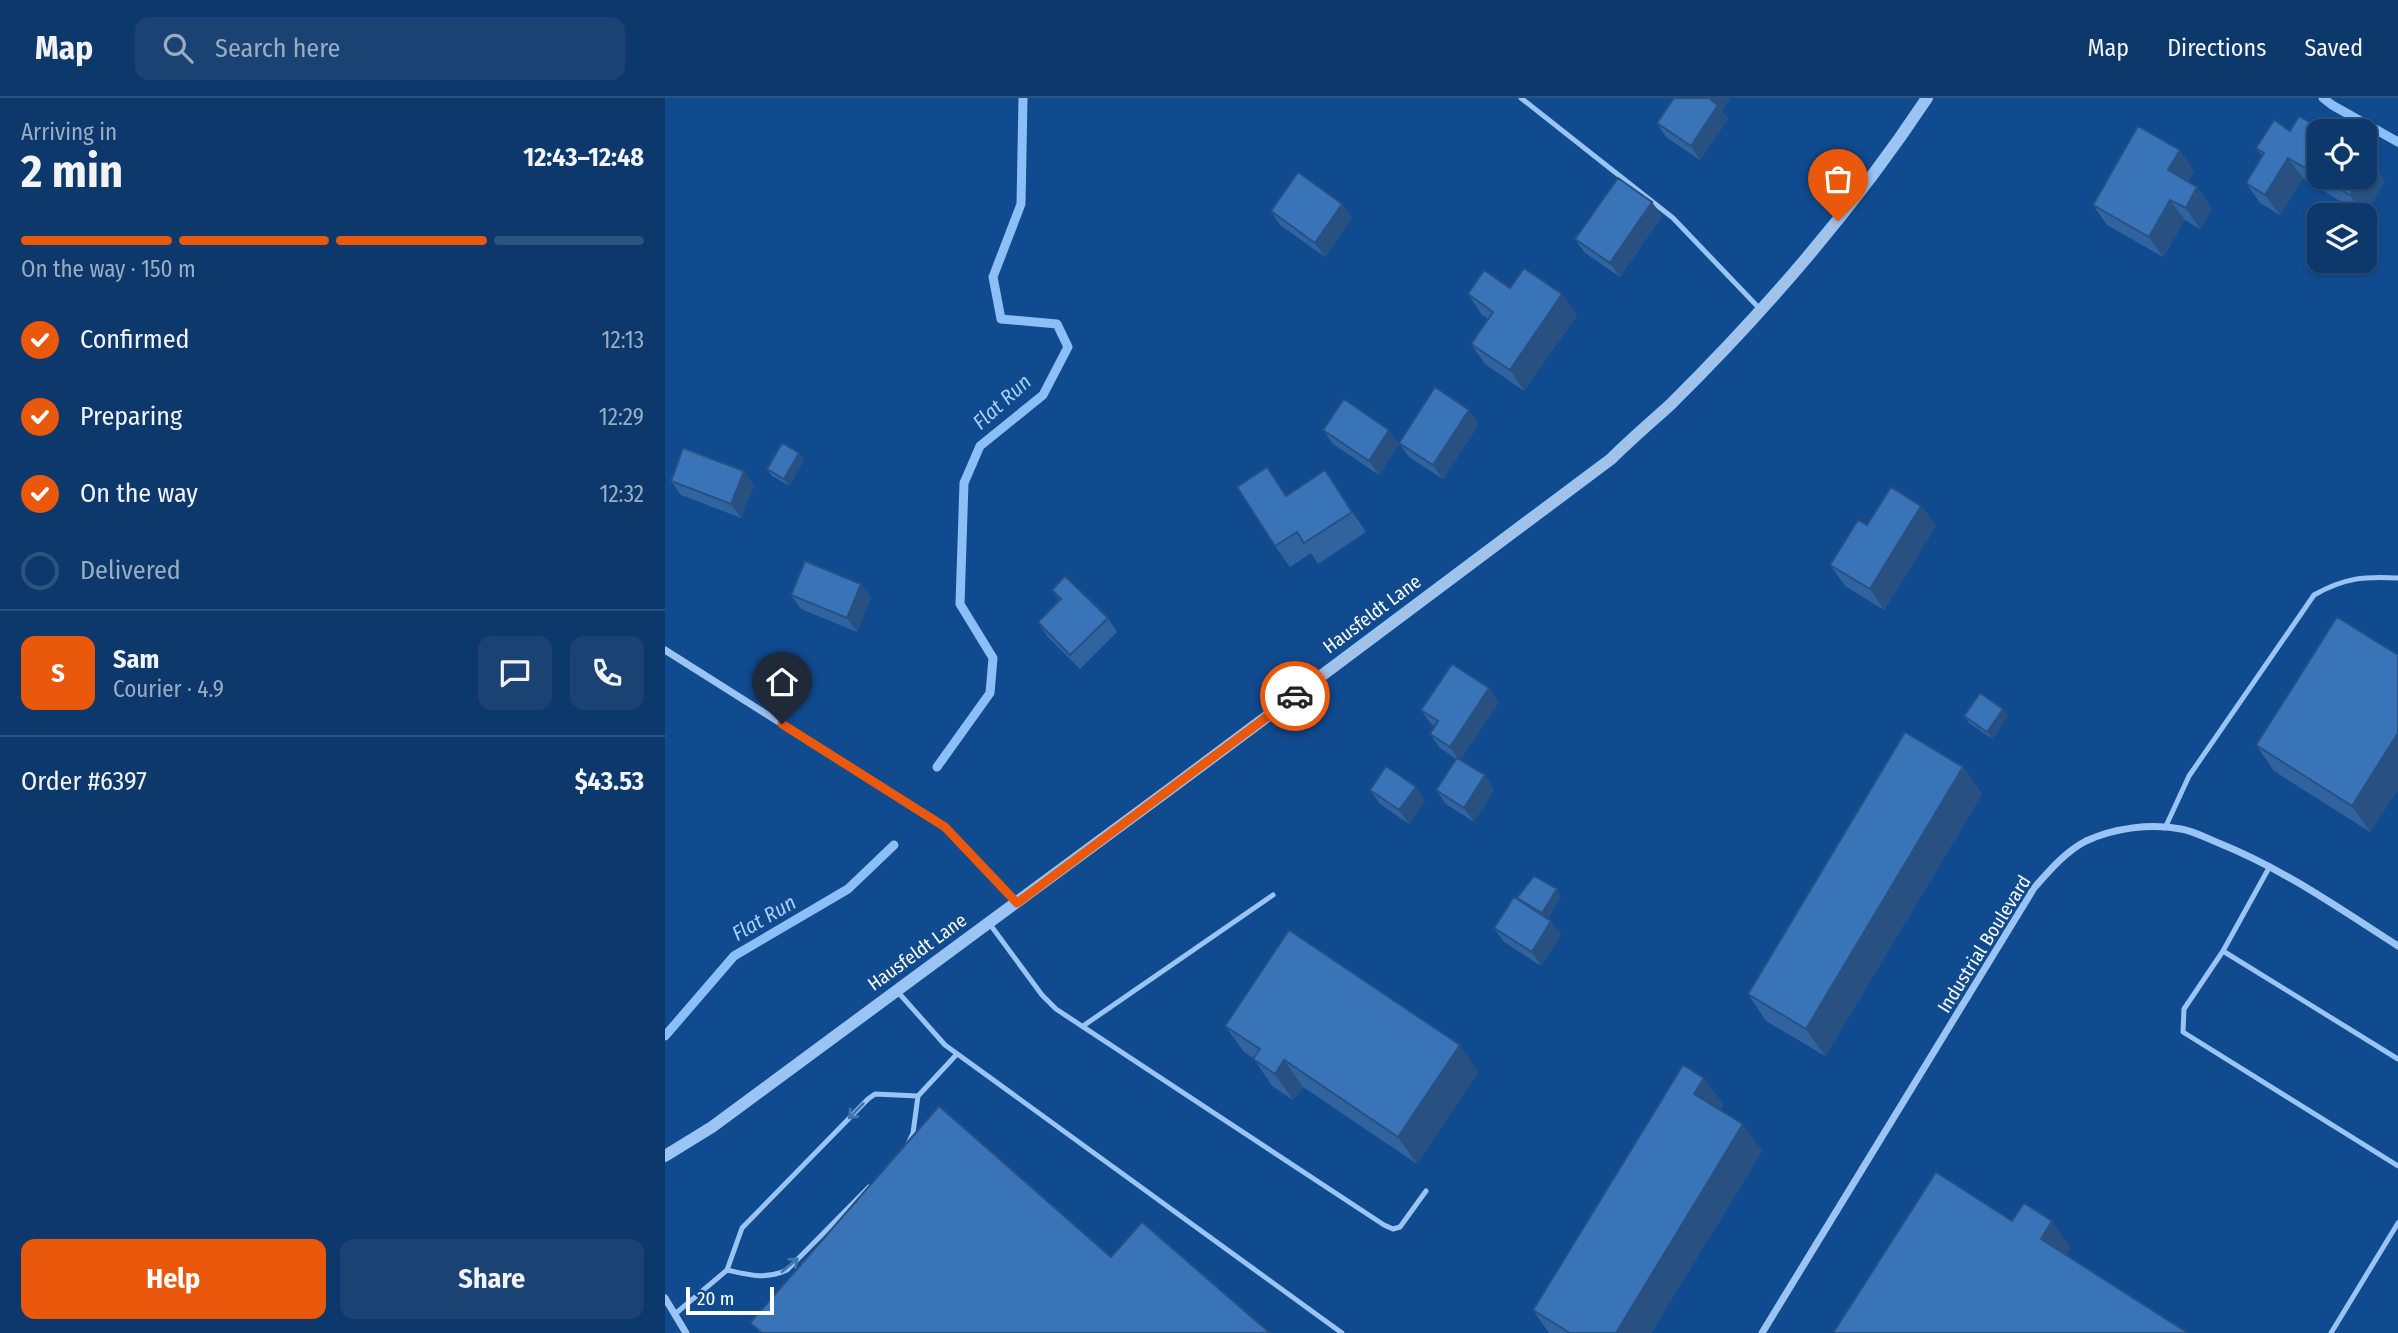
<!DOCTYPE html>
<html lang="en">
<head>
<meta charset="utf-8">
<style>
  body { margin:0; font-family:"Fira Sans Condensed",sans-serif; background:#1a4373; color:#f1f3f6; height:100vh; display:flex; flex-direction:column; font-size:26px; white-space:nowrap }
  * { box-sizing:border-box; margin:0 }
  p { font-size:23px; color:#9aacc1 }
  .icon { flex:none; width:38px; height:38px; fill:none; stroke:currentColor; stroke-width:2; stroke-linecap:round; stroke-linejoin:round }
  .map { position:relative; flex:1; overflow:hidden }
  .sheet { display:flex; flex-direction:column; background:#0c386b; width:665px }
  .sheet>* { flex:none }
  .tools { position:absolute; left:1642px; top:21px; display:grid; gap:14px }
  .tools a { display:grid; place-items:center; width:70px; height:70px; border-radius:14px; background:#0c386b; box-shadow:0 2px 5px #0004,0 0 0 2px #2c527e; font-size:35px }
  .scale { position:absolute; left:21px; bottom:18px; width:88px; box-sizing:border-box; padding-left:7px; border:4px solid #fff; border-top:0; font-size:19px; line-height:24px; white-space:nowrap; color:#fff; -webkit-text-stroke:5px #104a8f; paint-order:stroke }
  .pin { position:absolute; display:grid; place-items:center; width:60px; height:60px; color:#fff; margin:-72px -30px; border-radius:50% 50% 50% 0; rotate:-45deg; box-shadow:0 0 7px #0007 }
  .pin .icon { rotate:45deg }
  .courier { position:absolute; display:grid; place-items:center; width:70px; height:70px; margin:-35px; border:5px solid #ea580c; border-radius:50%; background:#fff; color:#222; box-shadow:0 2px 9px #0007 }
  .head em { font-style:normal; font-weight:700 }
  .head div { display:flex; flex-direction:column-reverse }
  .head { display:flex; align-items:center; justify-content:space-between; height:119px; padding:0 21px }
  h1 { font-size:46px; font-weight:700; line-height:52px }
  .bar { display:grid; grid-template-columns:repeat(4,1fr); gap:10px 7px; align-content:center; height:84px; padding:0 21px }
  .bar i { height:9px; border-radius:5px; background:#2c527e }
  .bar .selected { background:#ea580c }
  .bar p { grid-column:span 4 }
  .line { display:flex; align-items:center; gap:18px; padding:0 21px; border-top:2px solid #2c527e }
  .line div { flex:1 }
  .round { display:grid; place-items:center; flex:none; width:74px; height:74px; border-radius:14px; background:#1a4373 }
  ol { padding:0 21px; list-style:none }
  li { display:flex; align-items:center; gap:21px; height:77px }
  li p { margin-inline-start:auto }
  li .icon { padding:7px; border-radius:50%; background:#ea580c; color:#fff; stroke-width:4 }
  li:last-child { color:#9aacc1 }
  li i { width:38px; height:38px; border:4px solid #2c527e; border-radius:50% }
  .action { display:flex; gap:14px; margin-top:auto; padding:14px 21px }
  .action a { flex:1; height:80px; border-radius:14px; background:#ea580c; color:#fff; font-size:28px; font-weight:700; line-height:80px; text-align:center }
  .action a+a { background:#1a4373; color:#f1f3f6 }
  header { display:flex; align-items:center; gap:42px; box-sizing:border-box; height:98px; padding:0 35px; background:#0c386b; border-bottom:2px solid #2c527e }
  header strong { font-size:33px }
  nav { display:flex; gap:38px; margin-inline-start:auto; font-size:24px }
  .search { width:490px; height:63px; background:#1a4373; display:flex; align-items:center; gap:18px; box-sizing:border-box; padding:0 24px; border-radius:14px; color:#9aacc1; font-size:26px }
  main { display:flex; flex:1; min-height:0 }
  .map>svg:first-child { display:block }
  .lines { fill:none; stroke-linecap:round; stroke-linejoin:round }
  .stream { stroke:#8cbff6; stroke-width:9 }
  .service { stroke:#9ac4f3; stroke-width:5 }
  .minor { stroke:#9ac4f3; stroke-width:7 }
  .tertiary { stroke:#9ac4f3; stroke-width:12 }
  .wall { fill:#31649f }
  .shaded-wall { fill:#285182 }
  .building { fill:#3974b9; stroke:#285182; stroke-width:2 }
  .oneway { stroke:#4075b2 }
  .done { stroke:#abc0d8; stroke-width:7; stroke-dasharray:0 12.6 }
  .route { stroke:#ea580c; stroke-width:9 }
  .labels { text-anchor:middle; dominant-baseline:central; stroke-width:6; stroke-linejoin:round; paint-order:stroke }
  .street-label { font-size:19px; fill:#fff; stroke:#104a8f }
  .water-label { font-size:21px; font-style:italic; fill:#a6cefa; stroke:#104a8f }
</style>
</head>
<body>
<header>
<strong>Map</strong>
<div class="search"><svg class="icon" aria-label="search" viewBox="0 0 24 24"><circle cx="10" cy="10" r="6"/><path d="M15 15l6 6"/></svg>Search here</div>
<nav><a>Map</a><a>Directions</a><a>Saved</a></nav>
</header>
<main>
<section class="sheet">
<div class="head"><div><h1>2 min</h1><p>Arriving in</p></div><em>12:43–12:48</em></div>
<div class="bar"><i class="selected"></i><i class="selected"></i><i class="selected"></i><i></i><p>On the way · 150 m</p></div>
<ol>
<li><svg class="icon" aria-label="check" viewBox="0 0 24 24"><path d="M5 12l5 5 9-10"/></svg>Confirmed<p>12:13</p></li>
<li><svg class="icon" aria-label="check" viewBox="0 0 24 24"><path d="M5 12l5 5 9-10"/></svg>Preparing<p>12:29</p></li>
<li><svg class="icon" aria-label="check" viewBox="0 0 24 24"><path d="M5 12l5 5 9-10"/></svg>On the way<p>12:32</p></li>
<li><i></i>Delivered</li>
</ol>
<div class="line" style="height:126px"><b class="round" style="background:#ea580c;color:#fff">S</b><div><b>Sam</b><p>Courier · 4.9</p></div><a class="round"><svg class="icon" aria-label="chat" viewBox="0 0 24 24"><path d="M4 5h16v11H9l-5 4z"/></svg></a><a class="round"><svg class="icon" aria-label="phone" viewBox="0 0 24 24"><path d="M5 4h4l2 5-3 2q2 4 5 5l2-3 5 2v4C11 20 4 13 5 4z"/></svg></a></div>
<div class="line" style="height:91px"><div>Order #6397</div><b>$43.53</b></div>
<div class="action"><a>Help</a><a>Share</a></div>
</section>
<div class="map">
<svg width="1733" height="1235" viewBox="0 0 1733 1235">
  <rect width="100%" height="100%" fill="#104a8f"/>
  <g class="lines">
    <!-- stream -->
    <path class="stream" d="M1658 0 1667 7 1733 44
      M272 669 325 595 328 560 295 506 299 385 315 348 378 297 403 249 392 226 336 221 328 179 356 106 358 0
      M0 938 69 858 183 791 229 747"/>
    <!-- service -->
    <path class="service" d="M856 0 1008 120 1095 211
      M1500 730 1524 678 1649 497C1679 480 1699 478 1733 480
      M1605 768 1558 853 1733 961
      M324 825 377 897 391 911 719 1127 728 1131 735 1129 761 1093
      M1558 853 1519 911 1518 934 1733 1068
      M232 893 280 947 677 1235
      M418 928 608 797
      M243 1046 248 1035 253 998 292 956
      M62 1172C84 1177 100 1182 122 1172L204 1089
      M10 1216 62 1172 77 1130 203 1001 210 996 253 998
      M1666 1235 1733 1125"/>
    <!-- minor -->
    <path class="minor" d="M0 552 280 729 352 805
      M0 1200 21 1235
      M1097 1235 1369 790C1385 772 1400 754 1421 743 1449 730 1486 725 1516 731 1529 733 1543 741 1556 746 1620 772 1675 811 1733 848"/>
    <!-- tertiary -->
    <path class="tertiary" d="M0 1058 47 1029 513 685 946 361C965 342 985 325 1005 307 1100 213 1188 112 1262 0"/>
  </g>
  <!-- wall -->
  <path class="wall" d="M1065 1 1057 13 1063 21 1035 62 1001 39 992 25Z
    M1625 33 1706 63 1720 83 1699 118 1638 80 1615 117 1595 105 1581 85 1597 58 1591 50Z
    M1529 73 1523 84 1532 89 1547 110 1535 131 1520 122 1498 159 1442 127 1428 107Z
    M606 113 687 120 660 159 615 127Z
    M997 118 955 179 920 155 910 141Z
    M845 190 897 196 912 217 859 293 820 266 806 246 823 221 817 217 803 196Z
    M814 326 778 381 744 359 734 345Z
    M658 332H724L734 346 714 377 668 346Z
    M139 362 124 388 107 378 102 371Z
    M6 383 89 387 76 420 16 397Z
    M674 393 701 434 653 466 646 455 625 469 610 448 622 397Z
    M1256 408 1271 428 1219 512 1180 488 1165 467 1202 427Z
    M196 486 206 500 192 534 136 511 126 497Z
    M387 492 443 520 452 534 415 571 382 538 373 524 394 502Z
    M1733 557V691L1705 734 1609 673 1591 647Z
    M834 604 795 662 829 691 809 724 781 706 771 692 791 661 775 650 765 636 770 628 766 626 756 612Z
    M1299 618H1343L1327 641 1304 625Z
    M1298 669 1317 696 1160 958 1101 923 1083 896Z
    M751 689 760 703 744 726 715 706 705 692Z
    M896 798 883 821 886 823 896 837 876 868 839 844 829 830 854 802 852 800Z
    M560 928 813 974 752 1066 638 989 628 1002 607 988 589 961 579 954Z
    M1039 980 1058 1007 1055 1012 1097 1053 986 1235H884L868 1212Z"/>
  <!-- shaded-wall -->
  <path class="shaded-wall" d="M1047 0H1064L1065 1 1057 13 1063 21 1035 62 1026 48Z
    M1515 52 1529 73 1518 93 1503 72Z
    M1623 60 1638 80 1615 117 1600 97Z
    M1706 63 1720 83 1699 118 1685 97 1696 79H1699V74Z
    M1532 89 1547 110 1535 131 1521 110Z
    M1505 102 1520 122 1498 159 1484 139Z
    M987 104 997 118 955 179 945 165Z
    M677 106 687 120 660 159 650 145Z
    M897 196 912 217 859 293 845 272Z
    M804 312 814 326 778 381 768 367Z
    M724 332 734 346 714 377 704 363Z
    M134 355 139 362 124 388 119 381Z
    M660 372 674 393 701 434 687 414Z
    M79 373 89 387 76 420 66 406Z
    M1256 408 1271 428 1219 512 1205 491Z
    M196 486 206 500 192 534 182 520Z
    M824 590 834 604 795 663 785 649Z
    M1338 611 1343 618 1327 641 1322 634Z
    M1733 635V691L1705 734 1687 708Z
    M1298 669 1317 696 1160 958 1141 931Z
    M820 677 829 691 809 724 799 710Z
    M751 689 760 703 744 726 734 712Z
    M892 791 896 798 882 822 877 815Z
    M886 823 896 837 876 868 867 854Z
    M795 947 813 974 752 1066 733 1039Z
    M619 962 638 989 628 1002 610 976Z
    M1039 980 1058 1007 1048 1023 1029 996Z
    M1078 1026 1097 1053 986 1235H951Z
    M1387 1123 1406 1150 1395 1167 1376 1141Z"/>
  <!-- building -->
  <path class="building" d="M1009 0H1047L1046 2 1053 7 1026 48 992 25Z
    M1634 18 1659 33H1654V78L1623 60 1600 97 1581 85 1599 55 1591 50 1609 22 1625 33Z
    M1473 28 1515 52 1503 72 1532 89 1521 110 1505 102 1484 139 1428 107Z
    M1699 58 1706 63 1699 74Z
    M633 74 677 106 650 145 606 113Z
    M1654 79H1696L1685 97Z
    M953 80 987 104 945 165 910 141Z
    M859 170 897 196 845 272 806 246 828 214 803 196 819 172 845 190Z
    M770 289 804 312 768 367 734 345Z
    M679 301 724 332 704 363 658 332Z
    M117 345 134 355 119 381 102 371Z
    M18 350 79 373 66 406 6 383Z
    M602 369 621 398 660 372 687 414 639 445 632 434 610 448 572 389Z
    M1226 389 1256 408 1205 491 1165 467 1193 422 1202 427Z
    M140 463 196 486 182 520 126 497Z
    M400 478 443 520 405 557 373 524 396 501 387 492Z
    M1672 519 1733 557V635L1687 708 1591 647Z
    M787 566 824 590 785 649 765 636 773 623 756 612Z
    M1315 595 1338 611 1322 634 1299 618Z
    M1240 634 1298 669 1141 931 1083 896Z
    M792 660 820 677 799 710 771 692Z
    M721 668 751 689 734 712 705 692Z
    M869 778 892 791 877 815 852 800Z
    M849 799 886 823 867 854 829 830Z
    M624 832 795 947 733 1039 619 962 610 976 588 961 595 951 560 928Z
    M1018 967 1039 980 1029 996 1078 1026 951 1235H905L868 1212Z
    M274 1008 446 1159 477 1124 605 1235H97L85 1225Z
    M1271 1074 1347 1123 1359 1105 1387 1123 1376 1141 1523 1235H1168Z"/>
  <!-- one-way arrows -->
  <defs><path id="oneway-shaft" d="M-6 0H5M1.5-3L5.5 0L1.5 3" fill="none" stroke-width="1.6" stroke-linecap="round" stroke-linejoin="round" transform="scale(1.75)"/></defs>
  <g class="oneway">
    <use href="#oneway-shaft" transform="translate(191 1013) rotate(134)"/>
    <use href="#oneway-shaft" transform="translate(125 1167) rotate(-40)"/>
  </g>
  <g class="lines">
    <!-- done -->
    <path class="done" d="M630 598 946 361 1003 308 1059 252 1114 192 1173 123"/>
    <!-- route -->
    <path class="route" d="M117 626 280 729 352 805 630 598"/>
  </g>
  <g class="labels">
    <!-- street labels -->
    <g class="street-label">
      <text transform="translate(707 516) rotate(-37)">Hausfeldt Lane</text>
      <text transform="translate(1319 846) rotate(-58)">Industrial Boulevard</text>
      <text transform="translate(252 854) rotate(-36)">Hausfeldt Lane</text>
    </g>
    <!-- water labels -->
    <g class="water-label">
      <text transform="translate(337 304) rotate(-42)">Flat Run</text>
      <text transform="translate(99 820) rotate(-30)">Flat Run</text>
    </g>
  </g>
</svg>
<div class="tools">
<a><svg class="icon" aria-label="locate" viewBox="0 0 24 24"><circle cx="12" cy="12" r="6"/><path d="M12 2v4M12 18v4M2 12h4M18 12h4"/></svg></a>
<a><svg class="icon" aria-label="layers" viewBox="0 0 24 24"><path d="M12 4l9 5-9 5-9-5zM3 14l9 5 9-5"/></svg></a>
</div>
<div class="scale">20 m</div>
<div class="pin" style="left:1173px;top:123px;background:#ea580c"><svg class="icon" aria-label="bag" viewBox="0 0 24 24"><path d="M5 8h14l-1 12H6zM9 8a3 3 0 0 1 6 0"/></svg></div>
<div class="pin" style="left:117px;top:626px;background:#1f2937"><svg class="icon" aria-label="home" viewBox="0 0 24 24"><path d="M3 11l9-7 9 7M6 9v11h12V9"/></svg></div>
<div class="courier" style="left:630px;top:598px"><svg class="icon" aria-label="car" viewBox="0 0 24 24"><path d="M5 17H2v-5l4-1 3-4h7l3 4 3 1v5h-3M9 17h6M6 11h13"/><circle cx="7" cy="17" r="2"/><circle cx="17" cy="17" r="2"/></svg></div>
</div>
</main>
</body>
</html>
